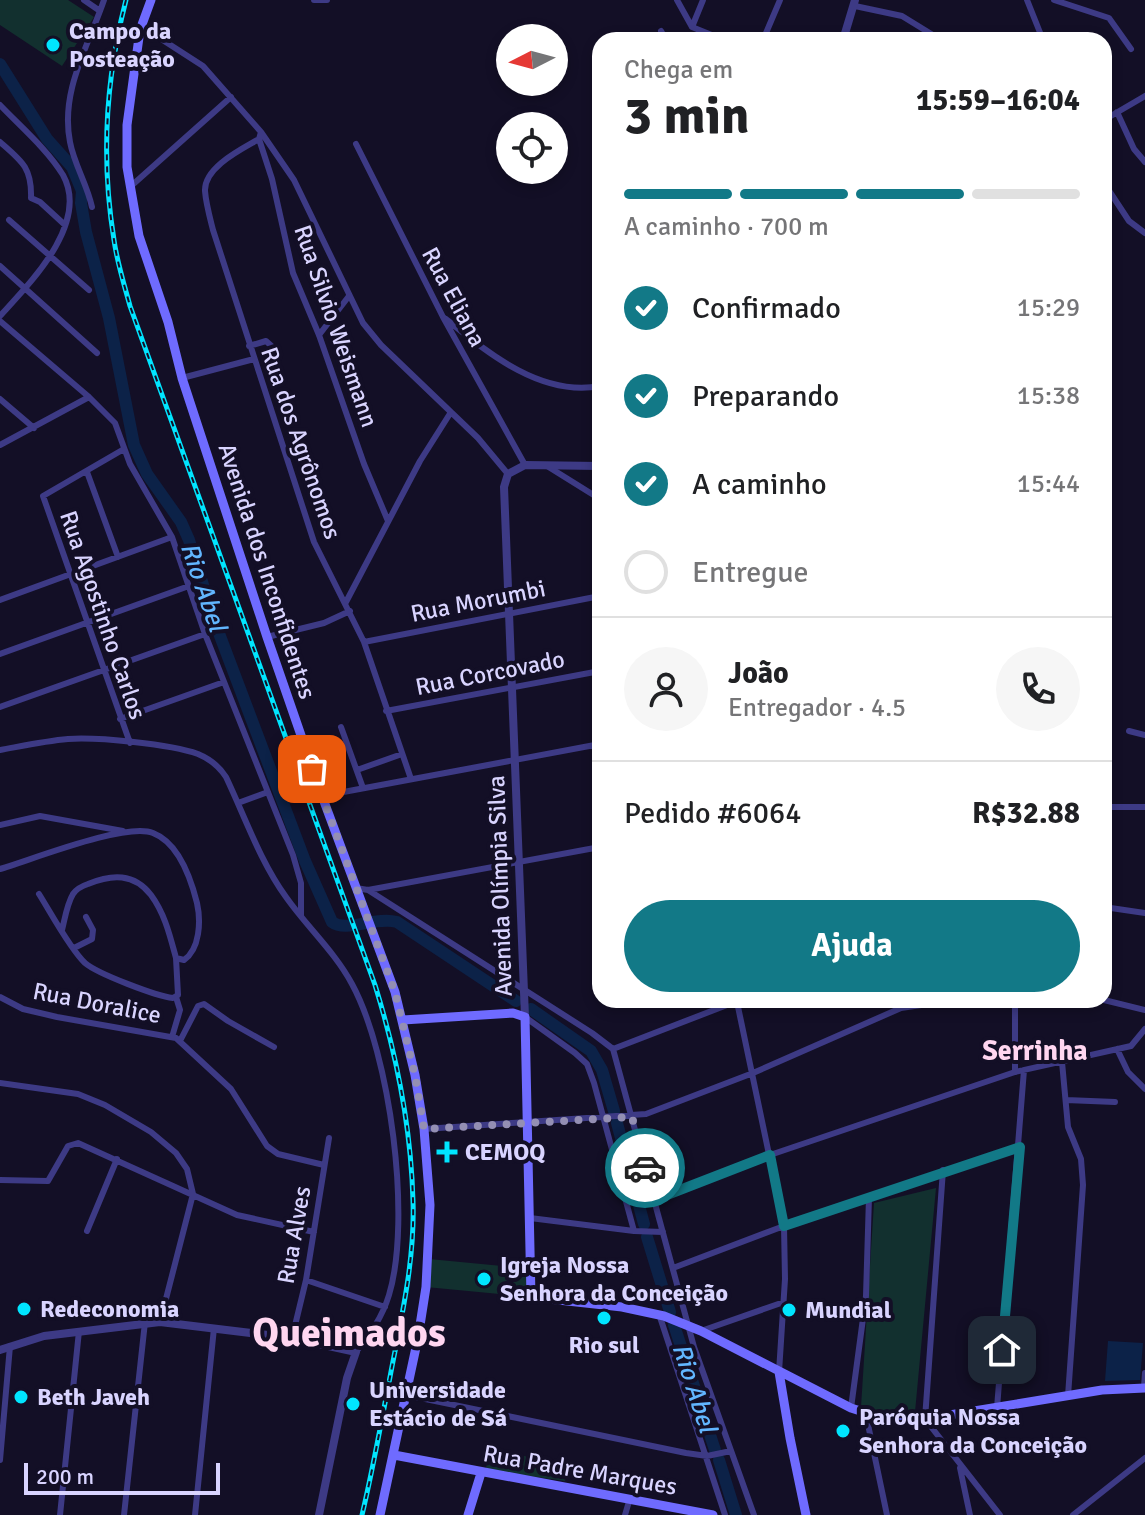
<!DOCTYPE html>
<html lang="pt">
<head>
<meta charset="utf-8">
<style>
  body { margin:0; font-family:Signika,sans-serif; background:#f6f6f6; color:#202124; height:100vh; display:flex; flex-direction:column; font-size:30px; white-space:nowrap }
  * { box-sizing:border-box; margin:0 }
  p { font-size:26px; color:#757577 }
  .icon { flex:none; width:44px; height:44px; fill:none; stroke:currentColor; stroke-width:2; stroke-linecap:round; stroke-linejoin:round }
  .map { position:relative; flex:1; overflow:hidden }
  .sheet { position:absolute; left:592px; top:32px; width:520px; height:976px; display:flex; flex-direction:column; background:#fff; border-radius:24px; box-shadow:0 4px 12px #0003 }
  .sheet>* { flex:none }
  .needle { width:52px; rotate:264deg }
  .tools { position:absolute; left:496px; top:24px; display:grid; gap:16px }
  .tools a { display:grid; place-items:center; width:72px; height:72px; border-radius:50%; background:#fff; box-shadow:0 4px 12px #0003; font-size:40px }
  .scale { position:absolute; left:24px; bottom:20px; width:196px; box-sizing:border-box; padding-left:8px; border:4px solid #d9d4ff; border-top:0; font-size:22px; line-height:28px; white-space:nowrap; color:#d9d4ff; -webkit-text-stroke:6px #130f26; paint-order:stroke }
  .pin { position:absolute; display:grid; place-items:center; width:68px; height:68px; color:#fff; margin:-34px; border-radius:16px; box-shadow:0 4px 12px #0006 }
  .courier { position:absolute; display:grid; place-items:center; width:80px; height:80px; margin:-40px; border:6px solid #127987; border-radius:50%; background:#fff; color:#222; box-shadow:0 2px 10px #0007 }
  .head em { font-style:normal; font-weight:700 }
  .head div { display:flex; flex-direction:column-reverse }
  .head { display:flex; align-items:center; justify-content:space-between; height:136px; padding:0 32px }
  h1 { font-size:52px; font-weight:700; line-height:60px }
  .bar { display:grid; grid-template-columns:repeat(4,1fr); gap:12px 8px; align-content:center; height:96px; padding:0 32px }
  .bar i { height:10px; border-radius:6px; background:#e0e0e0 }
  .bar .selected { background:#127987 }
  .bar p { grid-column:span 4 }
  .line { display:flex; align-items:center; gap:20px; padding:0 32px; border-top:2px solid #e0e0e0 }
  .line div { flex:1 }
  .round { display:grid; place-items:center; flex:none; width:84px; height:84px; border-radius:42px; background:#f6f6f6 }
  ol { padding:0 32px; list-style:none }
  li { display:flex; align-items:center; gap:24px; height:88px }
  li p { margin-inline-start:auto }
  li .icon { padding:8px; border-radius:50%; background:#127987; color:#fff; stroke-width:4 }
  li:last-child { color:#757577 }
  li i { width:44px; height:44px; border:4px solid #e0e0e0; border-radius:50% }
  .cta { display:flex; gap:16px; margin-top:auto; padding:16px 32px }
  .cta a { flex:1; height:92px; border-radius:48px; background:#127987; color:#fff; font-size:32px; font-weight:700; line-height:92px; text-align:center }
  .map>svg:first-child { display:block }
  .green { fill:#12302f }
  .water { fill:#0c2248 }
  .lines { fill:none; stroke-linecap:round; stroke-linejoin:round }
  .river { stroke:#0c2248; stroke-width:12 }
  .minor { stroke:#3d3a85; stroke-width:6 }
  .tertiary { stroke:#3d3a85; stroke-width:8 }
  .secondary { stroke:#6f6bff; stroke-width:9 }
  .rail-casing { stroke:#00e5ff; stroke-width:5 }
  .rail { stroke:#130f26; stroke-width:2; stroke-dasharray:6; stroke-linecap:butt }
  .done { stroke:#948fb3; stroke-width:8; stroke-dasharray:0 14.4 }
  .route { stroke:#127987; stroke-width:10 }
  .poi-dot { fill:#00e5ff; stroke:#130f26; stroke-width:3 }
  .labels { text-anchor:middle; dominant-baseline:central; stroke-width:8; stroke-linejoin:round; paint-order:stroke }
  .poi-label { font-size:24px; font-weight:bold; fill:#d9d4ff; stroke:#130f26; text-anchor:start }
  .street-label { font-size:24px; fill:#d9d4ff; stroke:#130f26 }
  .water-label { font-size:26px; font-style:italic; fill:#62b6ff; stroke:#130f26 }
  .quarter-label { font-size:28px; font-weight:bold; fill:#ffd6f0; stroke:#130f26 }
  .town-label { font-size:40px; font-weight:bold; fill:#ffd6f0; stroke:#130f26 }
</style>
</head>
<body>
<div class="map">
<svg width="1145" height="1515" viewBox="0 0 1145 1515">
  <rect width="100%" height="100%" fill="#130f26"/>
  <!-- green -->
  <path class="green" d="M0 0H68L94 17 62 66 0 25Z
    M936 1188 915 1412H871L861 1407 874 1203Z
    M429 1259 532 1269 531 1297 426 1287Z
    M488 1448 570 1466 565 1481 486 1470Z"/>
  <!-- water -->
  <path class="water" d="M1108 1341 1143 1343 1140 1380 1105 1381Z"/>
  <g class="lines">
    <!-- river -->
    <path class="river" d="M0 64 47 139 72 167 82 191 81 203 86 232 109 318 134 445 147 474 181 522 189 540 214 620 305 861 332 922C346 933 376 916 397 922L516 1001
      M531 1009 591 1051 602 1070 614 1111
      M617 1123 644 1224
      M647 1237 670 1312
      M674 1325 715 1450
      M719 1460 736 1515"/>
    <!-- minor -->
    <path class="minor" d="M84 0 100 11
      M314 0H327
      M677 0 692 27 724 40
      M1027 0 1043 40
      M1054 0 1109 18 1131 49
      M855 6 902 16 941 40
      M141 26 203 66 261 132 294 180 363 323 381 345 478 438 508 474
      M692 27 703 0
      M661 31 666 40
      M763 40 780 0
      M0 105C21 127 47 149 63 175 90 224 29 284 0 316
      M1117 112 1134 149 1145 162
      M1104 120 1145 96
      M261 132 259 139C242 149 204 167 205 191 206 204 210 218 213 230L314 542 364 642 411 779
      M259 139 272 179 293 273 319 335 364 464 388 521
      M0 142C22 161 32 168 31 198L40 202 65 225
      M356 144 443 317 525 465
      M1104 183 1129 221 1145 233
      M130 187 231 97
      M92 207C87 184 74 164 70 142 60 91 88 47 104 0
      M9 220 89 290
      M0 266 97 353
      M446 319C488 353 541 397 600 386
      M0 321 89 397 115 423 130 464 172 537 205 634 293 855 301 883V915
      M319 335 349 296
      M249 346 266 341 278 352
      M182 378 254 359
      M0 399 34 428
      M0 445 89 397
      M124 449 43 496 130 743
      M547 466 600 499
      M87 472 118 557
      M0 600 172 537
      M346 602 420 461 451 412
      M267 637 324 623 350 611
      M364 642 600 596
      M0 654 189 586
      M0 707 205 634
      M386 711 600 671
      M120 719 224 682
      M341 727 363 788
      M1129 731 1145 735
      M596 744 600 803
      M0 750C22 746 45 741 68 739 98 737 170 744 198 754 210 759 219 766 226 777 245 817 260 861 286 897 307 927 335 952 352 984 390 1054 412 1219 389 1295 382 1318 370 1334 356 1352
      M357 770 402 754
      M322 796 600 744
      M238 803 268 792
      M1108 807H1145
      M1104 821 1109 795 1105 689
      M0 825 40 816 123 831
      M0 869C31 860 126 822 153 833 179 843 191 879 197 903 201 921 200 949 184 960L176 958C170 936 165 914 151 895 134 873 112 874 88 884 82 886 77 888 73 894 67 904 65 918 62 930
      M356 888 368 890 600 847
      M368 890 592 1033 613 1049 694 1347 754 1515
      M39 894C51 913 70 949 85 963 98 974 156 996 173 998L178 995 176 958
      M1104 907 1145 913
      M74 948 92 939 93 930 86 917
      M0 997 23 1009 57 1017 176 1038 231 1089 267 1146 278 1154 324 1165
      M734 1000 737 1002 784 1226 785 1279 779 1372
      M1104 1000 1145 1010
      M525 1017 575 1053 587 1064 594 1083 634 1231
      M172 1037 180 1010 176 997
      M180 1041 198 1006 204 1004 228 1021 274 1047
      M613 1049 740 1000
      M1117 1049 1128 1072 1145 1089
      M1062 1062 1068 1127 1081 1159 1083 1185 1068 1396
      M1015 1072V1000
      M0 1083 78 1094 105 1105 151 1132 176 1153 187 1169 193 1194 160 1322
      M1066 1100 1115 1102
      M424 1129 646 1114 753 1073 901 1008 928 1004
      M943 1170 925 1419 1000 1515
      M0 1180 48 1181 68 1146 78 1143 237 1215 314 1232
      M654 1200 770 1155 1015 1072 1131 1046 1145 1029
      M530 1218 634 1231 663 1232
      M87 1231 117 1159
      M673 1268 784 1226 1020 1147
      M306 1280 385 1307
      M659 1314 725 1515
      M701 1331 784 1302
      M292 1338 306 1280 329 1138
      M1144 1387 1145 1373
      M406 1395 686 1453 707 1456 731 1451
      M851 1408 866 1296 869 1197
      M997 1408 1024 1070
      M866 1415 887 1515
      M0 1460 10 1346
      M960 1468 970 1515
      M60 1515 79 1331
      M124 1515 145 1322
      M195 1515 214 1328
      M625 1515 630 1498
      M1073 1515 1145 1458"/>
    <!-- tertiary -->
    <path class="tertiary" d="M843 40 855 0
      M525 1017 504 487 508 474 525 465 600 466
      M0 1350 44 1336 160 1322 292 1338 356 1352 347 1378 319 1515"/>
    <!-- secondary -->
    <path class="secondary" d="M151 0 140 30 127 125V167L139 236 168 322 182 378 267 637 322 796 395 992 415 1075 424 1129 430 1205 426 1287 418 1338 380 1515
      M403 1020 513 1013 525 1017 531 1297 622 1307 664 1316 701 1331 851 1408 882 1418 925 1419 1102 1390 1145 1388
      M779 1372 790 1438 806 1515
      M394 1455 713 1515
      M468 1515 481 1473"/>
    <defs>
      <path id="rail" d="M126 0C106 77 101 160 114 240 117 262 124 284 130 306L375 985C397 1056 411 1127 413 1201 415 1261 401 1319 390 1377 381 1423 373 1469 362 1515"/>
    </defs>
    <!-- rail casing -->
    <use href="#rail" class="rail-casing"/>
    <!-- rail -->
    <use href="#rail" class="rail"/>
  </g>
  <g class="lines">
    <!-- done -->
    <path class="done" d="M312 769 395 992 415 1075 424 1129 632 1117 645 1168"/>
    <!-- route -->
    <path class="route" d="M645 1168 654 1200 770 1155 784 1226 1020 1147 1002 1350"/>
  </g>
  <!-- markers -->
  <g class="poi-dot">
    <circle cx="53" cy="45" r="8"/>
    <path d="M443 1140h8v8h8v8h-8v8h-8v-8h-8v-8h8z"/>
    <circle cx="484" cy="1279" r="8"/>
    <circle cx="24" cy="1309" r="8"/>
    <circle cx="789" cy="1310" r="8"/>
    <circle cx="604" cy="1318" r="8"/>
    <circle cx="21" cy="1397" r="8"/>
    <circle cx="353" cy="1404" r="8"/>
    <circle cx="843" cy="1431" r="8"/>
  </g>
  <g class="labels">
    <!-- poi labels -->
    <g class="poi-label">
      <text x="69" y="31">Campo da<tspan x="69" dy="28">Posteação</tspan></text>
      <text x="465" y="1152">CEMOQ</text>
      <text x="500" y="1265">Igreja Nossa<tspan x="500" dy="28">Senhora da Conceição</tspan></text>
      <text x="40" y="1309">Redeconomia</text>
      <text x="805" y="1310">Mundial</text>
      <text x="604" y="1345" text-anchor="middle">Rio sul</text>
      <text x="369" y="1390">Universidade<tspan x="369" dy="28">Estácio de Sá</tspan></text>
      <text x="37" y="1397">Beth Javeh</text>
      <text x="859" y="1417">Paróquia Nossa<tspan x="859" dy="28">Senhora da Conceição</tspan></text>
    </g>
    <!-- street labels -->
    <g class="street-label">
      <text transform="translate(454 297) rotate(62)">Rua Eliana</text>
      <text transform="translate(336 326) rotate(71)">Rua Silvio Weismann</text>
      <text transform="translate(301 443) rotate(71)">Rua dos Agrônomos</text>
      <text transform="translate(267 571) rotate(72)">Avenida dos Inconfidentes</text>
      <text transform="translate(478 601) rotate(-11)">Rua Morumbi</text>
      <text transform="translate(103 615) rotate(71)">Rua Agostinho Carlos</text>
      <text transform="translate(490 673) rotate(-11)">Rua Corcovado</text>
      <text transform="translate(500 886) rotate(-92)">Avenida Olímpia Silva</text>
      <text transform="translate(97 1003) rotate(11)">Rua Doralice</text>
      <text transform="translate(294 1235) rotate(-80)">Rua Alves</text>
      <text transform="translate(580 1470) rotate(10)">Rua Padre Marques</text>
    </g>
    <!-- water labels -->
    <g class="water-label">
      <text transform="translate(203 587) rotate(71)">Rio Abel</text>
      <text transform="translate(694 1388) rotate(72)">Rio Abel</text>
    </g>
    <!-- quarter labels -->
    <g class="quarter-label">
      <text x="1035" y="1051">Serrinha</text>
    </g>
    <!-- town labels -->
    <g class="town-label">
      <text x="349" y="1333">Queimados</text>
    </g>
  </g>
</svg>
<div class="tools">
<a><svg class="needle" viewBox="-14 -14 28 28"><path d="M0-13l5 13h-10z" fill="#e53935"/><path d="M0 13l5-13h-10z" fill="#757577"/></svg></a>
<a><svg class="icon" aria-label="locate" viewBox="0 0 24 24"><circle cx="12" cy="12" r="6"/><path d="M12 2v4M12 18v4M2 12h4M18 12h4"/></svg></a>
</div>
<div class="scale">200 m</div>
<div class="pin" style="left:312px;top:769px;background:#ea580c"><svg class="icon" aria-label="bag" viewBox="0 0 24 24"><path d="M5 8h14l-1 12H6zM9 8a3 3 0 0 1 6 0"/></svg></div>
<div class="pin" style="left:1002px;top:1350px;background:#1f2937"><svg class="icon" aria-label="home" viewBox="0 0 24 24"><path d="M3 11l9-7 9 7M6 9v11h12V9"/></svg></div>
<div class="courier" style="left:645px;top:1168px"><svg class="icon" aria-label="car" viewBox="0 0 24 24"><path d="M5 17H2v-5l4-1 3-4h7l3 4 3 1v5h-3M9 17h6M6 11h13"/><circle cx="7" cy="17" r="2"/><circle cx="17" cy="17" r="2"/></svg></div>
<section class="sheet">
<div class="head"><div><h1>3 min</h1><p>Chega em</p></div><em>15:59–16:04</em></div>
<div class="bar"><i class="selected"></i><i class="selected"></i><i class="selected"></i><i></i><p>A caminho · 700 m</p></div>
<ol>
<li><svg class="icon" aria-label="check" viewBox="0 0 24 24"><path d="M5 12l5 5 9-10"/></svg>Confirmado<p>15:29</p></li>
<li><svg class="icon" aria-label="check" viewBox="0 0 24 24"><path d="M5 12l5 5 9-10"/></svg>Preparando<p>15:38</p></li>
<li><svg class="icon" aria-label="check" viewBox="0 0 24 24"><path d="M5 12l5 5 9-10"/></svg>A caminho<p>15:44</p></li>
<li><i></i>Entregue</li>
</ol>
<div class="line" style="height:144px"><a class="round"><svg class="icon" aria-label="person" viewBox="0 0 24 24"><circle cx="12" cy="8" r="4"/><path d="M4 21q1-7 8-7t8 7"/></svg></a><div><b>João</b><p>Entregador · 4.5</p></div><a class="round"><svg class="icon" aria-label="phone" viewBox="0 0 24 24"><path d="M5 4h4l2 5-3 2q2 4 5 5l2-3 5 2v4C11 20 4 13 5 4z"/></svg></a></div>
<div class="line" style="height:104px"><div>Pedido #6064</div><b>R$32.88</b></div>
<div class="cta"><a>Ajuda</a></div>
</section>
</div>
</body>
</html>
